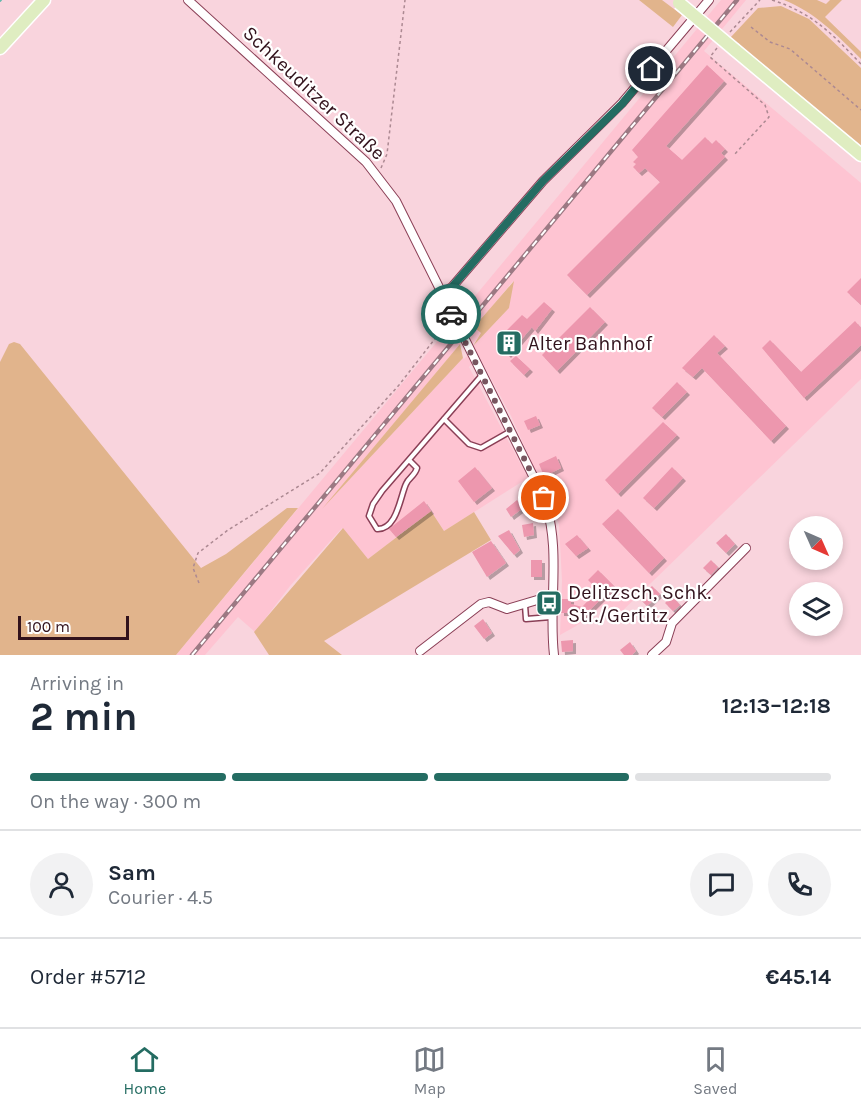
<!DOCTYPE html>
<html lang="en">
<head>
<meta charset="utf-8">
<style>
  body { margin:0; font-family:Karla,sans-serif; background:#f2f2f3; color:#1f2937; height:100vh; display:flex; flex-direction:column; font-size:22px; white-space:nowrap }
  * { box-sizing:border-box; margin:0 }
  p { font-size:20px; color:#747a83 }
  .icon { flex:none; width:33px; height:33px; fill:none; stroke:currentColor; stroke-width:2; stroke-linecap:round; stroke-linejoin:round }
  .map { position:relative; height:655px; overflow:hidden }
  .details { display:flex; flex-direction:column; background:#fff; flex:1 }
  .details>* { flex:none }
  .needle { width:39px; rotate:135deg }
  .fabs { position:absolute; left:789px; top:516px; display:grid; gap:12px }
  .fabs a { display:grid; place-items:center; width:54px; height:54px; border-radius:50%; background:#fff; box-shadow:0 3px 9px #0003; font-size:30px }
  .scale { position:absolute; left:18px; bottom:15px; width:111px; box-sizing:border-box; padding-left:6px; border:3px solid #32121c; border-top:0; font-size:16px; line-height:21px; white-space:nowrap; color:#32121c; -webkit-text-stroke:4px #fff; paint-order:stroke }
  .pin { position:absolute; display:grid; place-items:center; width:51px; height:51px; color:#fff; margin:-26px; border:3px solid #fff; border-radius:50%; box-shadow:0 2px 6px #0007 }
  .courier { position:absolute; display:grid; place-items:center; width:60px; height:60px; margin:-30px; border:4px solid #246c62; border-radius:50%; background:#fff; color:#222; box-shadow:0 2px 8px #0007 }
  .headline em { font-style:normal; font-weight:700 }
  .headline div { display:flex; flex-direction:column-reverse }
  .headline { display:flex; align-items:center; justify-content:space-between; height:102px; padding:0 30px }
  h1 { font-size:39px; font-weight:700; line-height:45px }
  .bar { display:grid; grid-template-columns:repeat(4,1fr); gap:9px 6px; align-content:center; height:72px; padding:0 30px }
  .bar i { height:8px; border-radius:4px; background:#e0e1e3 }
  .bar .selected { background:#246c62 }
  .bar p { grid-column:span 4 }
  .line { display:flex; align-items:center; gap:15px; padding:0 30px; border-top:2px solid #e0e1e3 }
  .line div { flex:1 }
  .round { display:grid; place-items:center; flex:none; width:63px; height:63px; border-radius:32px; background:#f2f2f3 }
  .tab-bar { display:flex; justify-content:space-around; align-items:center; height:84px; border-top:2px solid #e0e1e3; background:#fff; font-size:16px; color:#747a83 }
  .tab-bar a { display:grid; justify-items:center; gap:3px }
  .tab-bar .selected { color:#246c62 }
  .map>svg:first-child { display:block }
  .built { fill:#fec4d2; fill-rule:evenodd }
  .green { fill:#e1b48c }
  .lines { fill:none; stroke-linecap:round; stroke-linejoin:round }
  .stream { stroke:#65bbae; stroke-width:2 }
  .building { fill:#ed97ae; filter:url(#shadow) }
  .service-casing { stroke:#8a3f56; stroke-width:7 }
  .minor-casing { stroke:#8a3f56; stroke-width:10 }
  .primary-casing { stroke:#fff; stroke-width:15 }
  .path { stroke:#ac8992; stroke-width:1.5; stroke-dasharray:3 3; stroke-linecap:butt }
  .service { stroke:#fff; stroke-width:4 }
  .minor { stroke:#fff; stroke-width:8 }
  .primary { stroke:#dfedc1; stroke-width:12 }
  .rail-casing { stroke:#9c7983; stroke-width:4.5 }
  .rail { stroke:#fff; stroke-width:2; stroke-dasharray:7; stroke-linecap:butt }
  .primary-bridge-casing { stroke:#fff; stroke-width:15; stroke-linecap:butt }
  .primary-bridge { stroke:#dfedc1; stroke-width:12 }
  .done { stroke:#785660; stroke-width:6; stroke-dasharray:0 10.8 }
  .route { stroke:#246c62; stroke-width:8 }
  .labels { text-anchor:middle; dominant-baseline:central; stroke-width:4.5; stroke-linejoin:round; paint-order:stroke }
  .street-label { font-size:20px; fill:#32121c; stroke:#fff }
  .poi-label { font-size:20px; fill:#32121c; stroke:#fff; text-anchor:start }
</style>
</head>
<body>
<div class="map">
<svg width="861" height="655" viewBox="0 0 861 655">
  <defs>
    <filter id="shadow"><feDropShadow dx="3" dy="3" stdDeviation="0" flood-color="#0004"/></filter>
  </defs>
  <rect width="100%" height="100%" fill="#f9d4dd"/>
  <!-- built -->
  <path class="built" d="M721 0H746L704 51 861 183V379L616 617 603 606 576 626 560 635 562 581 559 524 511 416 479 356 469 367 528 478 444 531 431 511 368 559 342 528 290 586 255 632 238 617 205 655H176L450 326 452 328 462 316 461 313ZM513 281 509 308 473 346 474 349 464 359 463 358 333 497 460 344 458 340 465 332 472 345 482 333 475 327Z"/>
  <!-- green -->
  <path class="green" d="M639 0H662L682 15 673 27Z
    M784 0H817L826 4 830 0H842L825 17 861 52V59C837 35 816 13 784 0Z
    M781 6 809 19 861 68V149L730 38 758 8Z
    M514 281 509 308 473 346 481 333 474 327Z
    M14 342 20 344 201 568 226 554 287 508H298L176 655H0V362L9 344Z
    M460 344 463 358 322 509Z
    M431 511 444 531 474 512 491 540 324 641 342 655H269L254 632 343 528 368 559Z"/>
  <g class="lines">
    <!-- stream -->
    <path class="stream" d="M0 1 1 0"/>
  </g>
  <!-- building -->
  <path class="building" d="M707 65 724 81 666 146 682 160 705 137 712 144 716 140 725 149 721 153 725 157 587 295 567 275 660 182 645 168 639 173 633 167 636 164 633 162 638 157 632 150Z
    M861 278V305L847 292Z
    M544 302 552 309 535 331 532 327 508 355 498 345 510 333 507 330 522 315 527 319Z
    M590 307 605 322 557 371 542 355Z
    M855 321 861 328V345L804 398 762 348 770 340 801 372Z
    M714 335 725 346 717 353 786 426 771 441 702 368 693 377 682 368Z
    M516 356 530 369 524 375 510 361Z
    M677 382 687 392 662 417 652 408Z
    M536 416 540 425 528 430 524 421Z
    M663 422 677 435 618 494 605 480Z
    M556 456 561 468 544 476 539 464Z
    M475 467 492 488 474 502 458 481Z
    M672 467 683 478 654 508 643 498Z
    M517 500 523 508 511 517 506 509Z
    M424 501 431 511 396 537 389 529Z
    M618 509 664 558 649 573 602 524Z
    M533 523 534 535 524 537 522 525Z
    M509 530 520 550 514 555 498 536Z
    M726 534 735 544 726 553 716 543Z
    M577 535 588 548 576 556 565 544Z
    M491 541 506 563 487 577 472 552Z
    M531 560H542V577H531Z
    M711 560 718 567 711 575 703 568Z
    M598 570 614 586 580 620 575 613H561V599H571V604L582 607 598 590 588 580Z
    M652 586 660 594 647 606 639 598Z
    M672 596 680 605 673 611 665 603Z
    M483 619 492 633 484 639 474 626Z
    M573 640V651L562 652 561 641Z
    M630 642 636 651 632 655H624L620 650Z"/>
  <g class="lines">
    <defs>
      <path id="service" d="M444 419 469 444 481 448 511 431
        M409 460 417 468C415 476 409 477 406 484 400 497 397 530 377 529L369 516 373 504 382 491 482 375
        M525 605 526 619 551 617"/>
      <path id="minor" d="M188 0 366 162 396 201 544 498C562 550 548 602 554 655
        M441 294 452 287 543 181 622 103 709 0
        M420 651 481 604 489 602 507 609 554 595
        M652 655 666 642 672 623 746 548"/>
      <path id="primary" d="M0 48 44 0
        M735 50 861 155"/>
    </defs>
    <!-- service casing -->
    <use href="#service" class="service-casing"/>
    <!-- minor casing -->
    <use href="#minor" class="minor-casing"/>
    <!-- primary casing -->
    <use href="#primary" class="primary-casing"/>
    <!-- path -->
    <path class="path" d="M772 0C813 13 832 34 861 64
      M751 27 770 42 790 49 861 110
      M730 32 760 0
      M717 48 710 57 765 105 769 117 734 155
      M381 168 387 154 405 0
      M455 302 458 292
      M199 583 193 568 198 553 228 530 320 473 399 385 448 322"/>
    <!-- service -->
    <use href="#service" class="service"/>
    <!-- minor -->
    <use href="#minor" class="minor"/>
    <!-- primary -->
    <use href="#primary" class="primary"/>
    <defs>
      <path id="rail" d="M192 655 737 0"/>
    </defs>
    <!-- rail casing -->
    <use href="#rail" class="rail-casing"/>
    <!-- rail -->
    <use href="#rail" class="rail"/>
    <defs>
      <path id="primary-bridge" d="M679 3 735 50"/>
    </defs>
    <!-- primary-bridge casing -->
    <use href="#primary-bridge" class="primary-bridge-casing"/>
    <!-- primary-bridge -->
    <use href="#primary-bridge" class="primary-bridge"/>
  </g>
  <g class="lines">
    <!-- done -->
    <path class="done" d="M451 314 544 498"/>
    <!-- route -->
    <path class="route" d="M451 314 441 294 452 287 543 181 622 104 651 69"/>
  </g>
  <!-- icons -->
  <defs>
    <symbol id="building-square" viewBox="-11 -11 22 22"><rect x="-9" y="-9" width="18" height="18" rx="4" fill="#246c62" stroke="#fff"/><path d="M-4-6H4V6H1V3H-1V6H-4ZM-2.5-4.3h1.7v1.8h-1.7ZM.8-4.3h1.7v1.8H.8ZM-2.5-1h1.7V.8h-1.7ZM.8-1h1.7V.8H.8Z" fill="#fff"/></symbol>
    <symbol id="bus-square" viewBox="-11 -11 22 22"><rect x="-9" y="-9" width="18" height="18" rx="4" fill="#246c62" stroke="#fff"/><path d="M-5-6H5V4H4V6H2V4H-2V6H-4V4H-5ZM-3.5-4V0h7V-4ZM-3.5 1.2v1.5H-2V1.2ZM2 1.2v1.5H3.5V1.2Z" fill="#fff"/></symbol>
  </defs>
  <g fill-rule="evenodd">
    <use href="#building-square" x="494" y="328" width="30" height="30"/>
    <use href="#bus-square" x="534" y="588" width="30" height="30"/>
  </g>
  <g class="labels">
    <!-- street labels -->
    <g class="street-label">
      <text transform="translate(314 93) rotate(43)">Schkeuditzer Straße</text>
    </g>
    <!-- poi labels -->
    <g class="poi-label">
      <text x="528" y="343">Alter Bahnhof</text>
      <text x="568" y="592">Delitzsch, Schk.<tspan x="568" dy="23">Str./Gertitz</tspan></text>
    </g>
  </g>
</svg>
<div class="fabs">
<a><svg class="needle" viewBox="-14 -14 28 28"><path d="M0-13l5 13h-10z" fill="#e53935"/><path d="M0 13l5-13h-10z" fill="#747a83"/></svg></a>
<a><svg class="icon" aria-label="layers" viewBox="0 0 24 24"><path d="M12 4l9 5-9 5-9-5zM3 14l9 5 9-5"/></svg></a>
</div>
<div class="scale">100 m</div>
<div class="pin" style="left:544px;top:498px;background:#ea580c"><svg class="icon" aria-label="bag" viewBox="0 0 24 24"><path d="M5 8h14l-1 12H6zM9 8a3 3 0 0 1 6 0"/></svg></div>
<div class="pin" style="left:651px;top:69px;background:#1f2937"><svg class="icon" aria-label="home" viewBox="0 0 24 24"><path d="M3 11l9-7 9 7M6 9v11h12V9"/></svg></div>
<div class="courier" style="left:451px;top:314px"><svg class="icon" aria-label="car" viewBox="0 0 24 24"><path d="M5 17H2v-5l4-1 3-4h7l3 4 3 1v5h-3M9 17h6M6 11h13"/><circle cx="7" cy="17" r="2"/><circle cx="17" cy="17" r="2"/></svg></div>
</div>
<section class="details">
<div class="headline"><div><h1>2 min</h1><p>Arriving in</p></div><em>12:13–12:18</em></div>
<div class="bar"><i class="selected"></i><i class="selected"></i><i class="selected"></i><i></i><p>On the way · 300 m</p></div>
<div class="line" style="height:108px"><a class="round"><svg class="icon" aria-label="person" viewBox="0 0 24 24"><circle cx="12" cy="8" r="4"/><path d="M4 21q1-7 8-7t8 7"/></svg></a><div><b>Sam</b><p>Courier · 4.5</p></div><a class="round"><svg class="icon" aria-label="chat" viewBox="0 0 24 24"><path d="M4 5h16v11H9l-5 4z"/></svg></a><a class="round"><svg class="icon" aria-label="phone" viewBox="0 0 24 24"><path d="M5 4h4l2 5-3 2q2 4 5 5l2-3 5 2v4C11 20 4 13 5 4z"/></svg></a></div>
<div class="line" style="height:78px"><div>Order #5712</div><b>€45.14</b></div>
</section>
<nav class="tab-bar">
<a class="selected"><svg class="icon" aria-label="home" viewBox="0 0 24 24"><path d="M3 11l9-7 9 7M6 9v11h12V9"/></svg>Home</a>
<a><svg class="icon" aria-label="map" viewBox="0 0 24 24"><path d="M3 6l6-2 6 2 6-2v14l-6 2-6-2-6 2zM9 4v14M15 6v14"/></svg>Map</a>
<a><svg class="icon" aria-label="saved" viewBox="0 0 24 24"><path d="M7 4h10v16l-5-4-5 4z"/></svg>Saved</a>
</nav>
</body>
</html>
